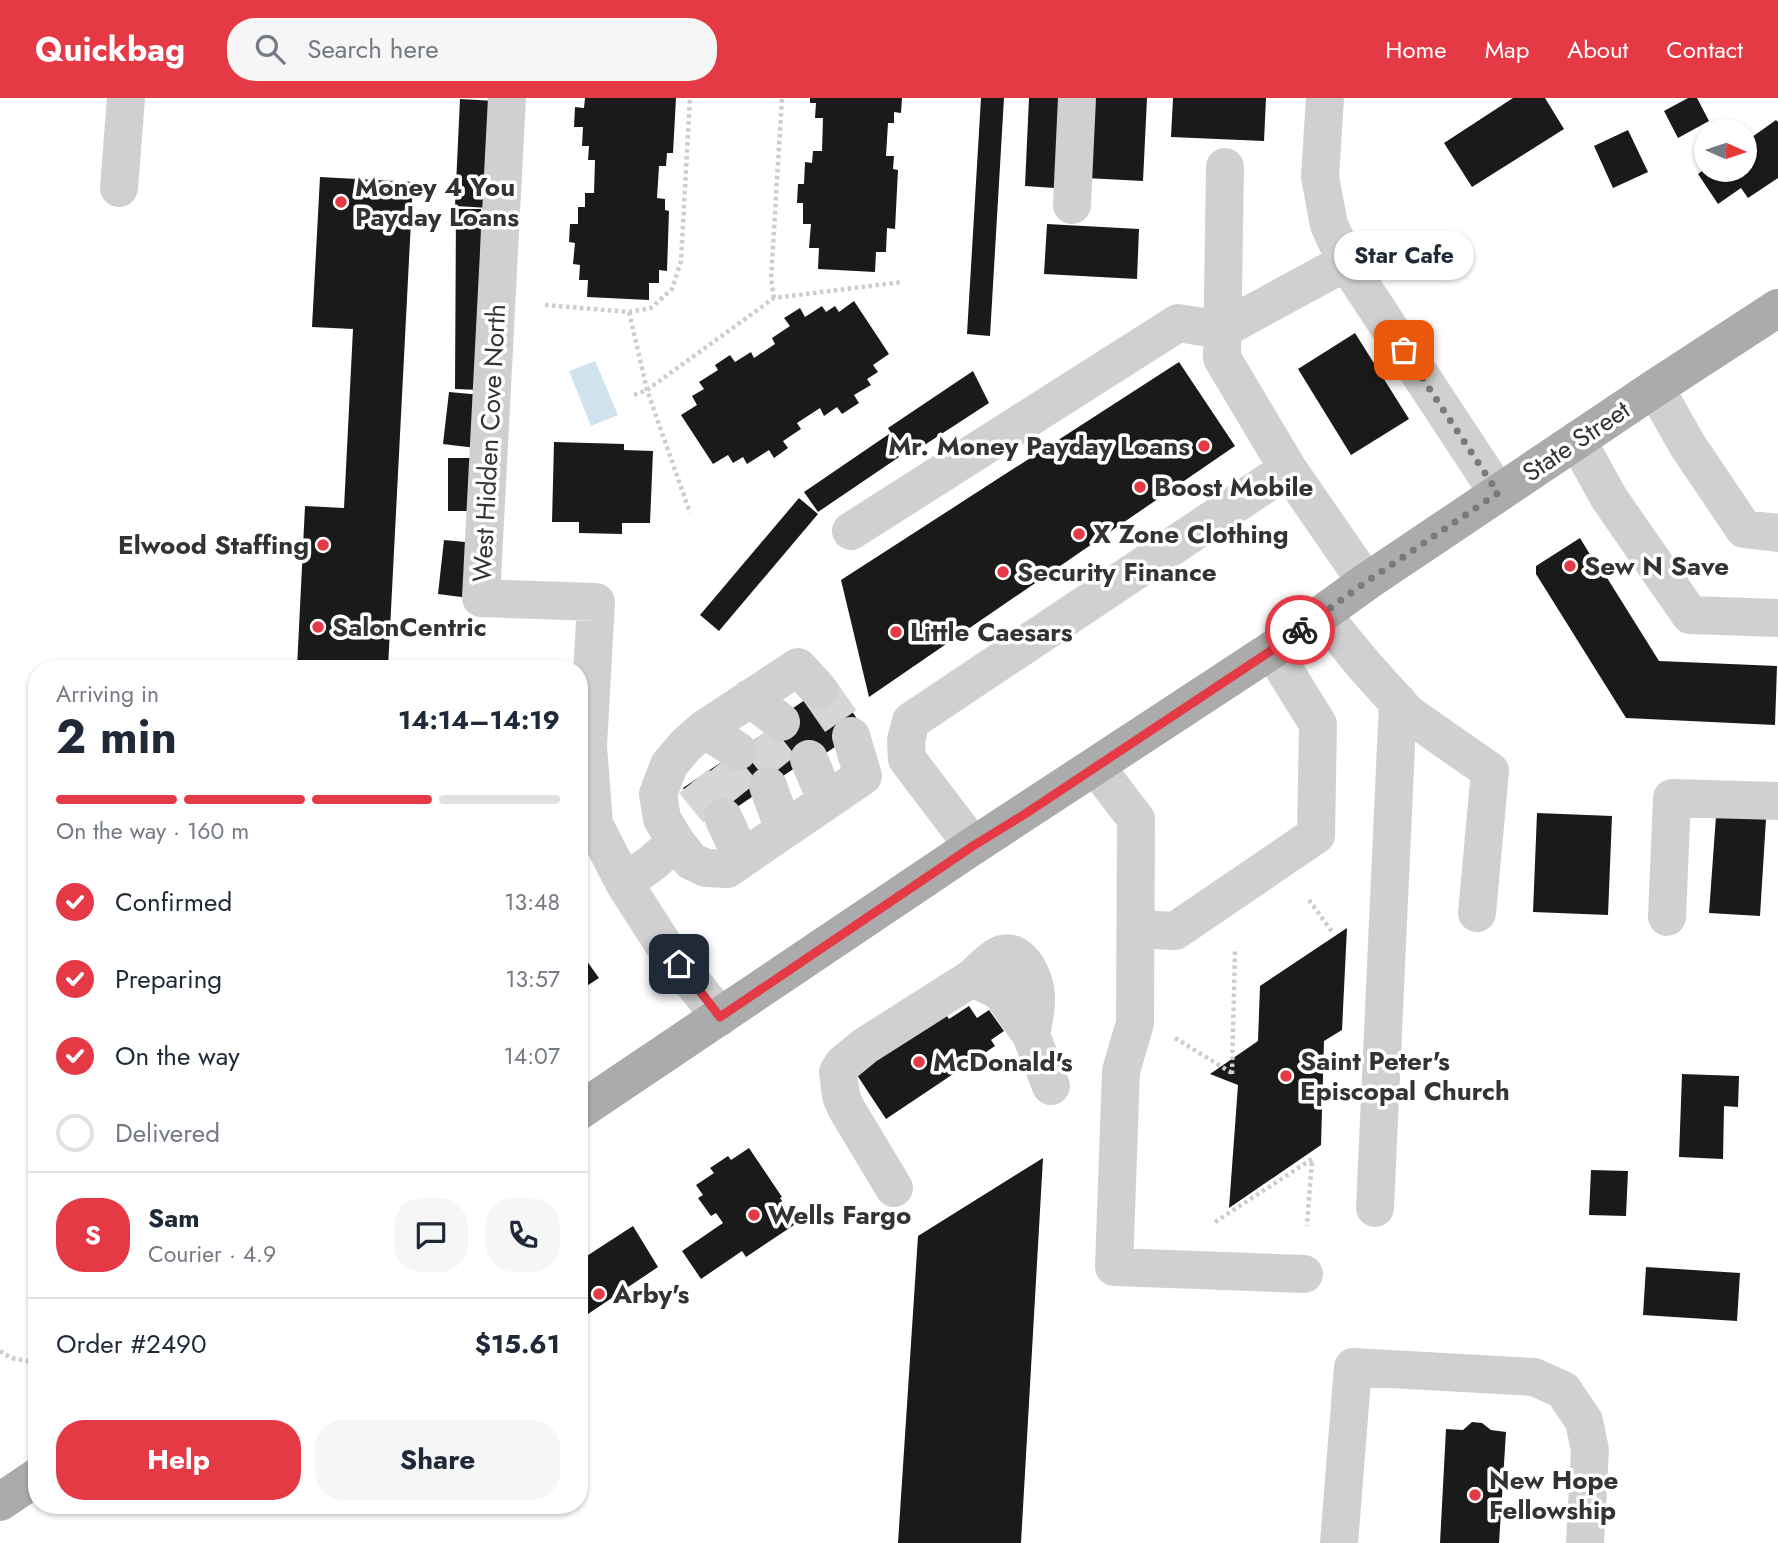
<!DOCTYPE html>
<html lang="en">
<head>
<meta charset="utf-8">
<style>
  body { margin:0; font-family:Jost,sans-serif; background:#f6f6f7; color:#1f2937; height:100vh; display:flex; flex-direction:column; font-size:26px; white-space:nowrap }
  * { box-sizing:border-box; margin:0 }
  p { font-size:23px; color:#747a83 }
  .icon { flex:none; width:38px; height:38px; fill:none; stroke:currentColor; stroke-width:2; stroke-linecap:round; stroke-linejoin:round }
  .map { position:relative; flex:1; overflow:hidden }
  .panel { position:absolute; left:28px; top:562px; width:560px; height:854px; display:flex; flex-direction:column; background:#fff; border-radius:28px; box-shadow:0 2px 5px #0004 }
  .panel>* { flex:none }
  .needle { width:46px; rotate:93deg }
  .tools { position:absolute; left:1694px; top:21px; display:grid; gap:14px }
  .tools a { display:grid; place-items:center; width:63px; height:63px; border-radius:50%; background:#fff; box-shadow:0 2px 5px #0004; font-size:35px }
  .pin { position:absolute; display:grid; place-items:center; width:60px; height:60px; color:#fff; margin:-30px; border-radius:14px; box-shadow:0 4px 10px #0006 }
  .courier { position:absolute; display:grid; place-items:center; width:70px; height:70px; margin:-35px; border:5px solid #e63946; border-radius:50%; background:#fff; color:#222; box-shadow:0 2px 9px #0007 }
  .bubble { position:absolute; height:49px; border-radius:24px; background:#fff; box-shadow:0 2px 5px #0004; font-size:23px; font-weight:700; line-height:49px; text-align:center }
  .summary em { font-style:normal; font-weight:700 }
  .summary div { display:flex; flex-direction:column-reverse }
  .summary { display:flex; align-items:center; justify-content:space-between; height:119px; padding:0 28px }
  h1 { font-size:46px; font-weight:700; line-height:52px }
  .bar { display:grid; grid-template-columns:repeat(4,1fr); gap:10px 7px; align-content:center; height:84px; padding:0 28px }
  .bar i { height:9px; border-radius:5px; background:#e0e1e3 }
  .bar .active { background:#e63946 }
  .bar p { grid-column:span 4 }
  .line { display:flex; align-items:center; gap:18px; padding:0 28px; border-top:2px solid #e0e1e3 }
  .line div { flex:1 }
  .round { display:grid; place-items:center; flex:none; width:74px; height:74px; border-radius:28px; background:#f6f6f7 }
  ol { padding:0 28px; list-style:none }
  li { display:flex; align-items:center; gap:21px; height:77px }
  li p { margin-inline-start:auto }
  li .icon { padding:7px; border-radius:50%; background:#e63946; color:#fff; stroke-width:4 }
  li:last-child { color:#747a83 }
  li i { width:38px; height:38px; border:4px solid #e0e1e3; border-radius:50% }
  .primary-button { display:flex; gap:14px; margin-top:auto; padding:14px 28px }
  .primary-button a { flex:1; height:80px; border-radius:28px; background:#e63946; color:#fff; font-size:28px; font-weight:700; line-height:80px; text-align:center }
  .primary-button a+a { background:#f6f6f7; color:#1f2937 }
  header { display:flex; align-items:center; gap:42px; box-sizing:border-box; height:98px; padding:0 35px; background:#e63946; color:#fff }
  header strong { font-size:33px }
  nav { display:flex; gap:38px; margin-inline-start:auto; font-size:24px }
  .search { width:490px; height:63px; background:#f6f6f7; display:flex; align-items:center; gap:18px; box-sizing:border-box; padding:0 24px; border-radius:28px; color:#747a83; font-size:26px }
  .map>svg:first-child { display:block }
  .water { fill:#cfe2ee }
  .building { fill:#1a1a1a }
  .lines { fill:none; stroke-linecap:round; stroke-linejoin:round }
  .minor-tunnel { stroke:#d6d6d6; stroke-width:38; stroke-dasharray:38 19; stroke-linecap:butt }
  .path { stroke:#cdcdcd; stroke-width:4.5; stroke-dasharray:3.5 3.5; stroke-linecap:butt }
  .minor { stroke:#d0d0d0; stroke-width:38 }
  .major { stroke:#ababab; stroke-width:38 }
  .done { stroke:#7a7a7a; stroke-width:7; stroke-dasharray:0 12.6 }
  .route { stroke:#e63946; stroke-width:9 }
  .poi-dot { fill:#e63946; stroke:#fff; stroke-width:2.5 }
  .labels { text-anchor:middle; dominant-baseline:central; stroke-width:7; stroke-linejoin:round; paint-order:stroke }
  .poi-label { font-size:26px; font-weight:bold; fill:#333; stroke:#fff; text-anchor:start }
  .street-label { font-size:26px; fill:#333; stroke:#fff }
</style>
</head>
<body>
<header>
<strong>Quickbag</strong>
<div class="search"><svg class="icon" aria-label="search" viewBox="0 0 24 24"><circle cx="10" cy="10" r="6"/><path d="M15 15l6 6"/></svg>Search here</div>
<nav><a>Home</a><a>Map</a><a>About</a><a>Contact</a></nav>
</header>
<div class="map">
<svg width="1778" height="1445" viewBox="0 0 1778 1445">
  <rect width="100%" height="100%" fill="#fff"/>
  <!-- water -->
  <path class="water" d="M595 263 618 317 591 328 569 273Z"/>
  <!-- building -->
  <path class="building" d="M585 0H676L673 55H667L666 68H659L657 100 665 101V112L669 113 667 173 659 172V185H649V202L587 199 588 182H579L580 167 573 166 575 145 569 144 570 126H578V109H585V95H594L595 62H588L589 48H582L583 29H574L575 9 584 10Z
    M810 0H902L901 15 894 14V25H888L886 58H894L893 71 898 72 895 131 887 130 886 154H876L875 174 818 171 819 150H809L811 126H803V105H797L798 86H804L805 64 812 65 813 53H822L823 20H815L816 5H810Z
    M981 0H1004L990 238 967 236Z
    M1029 0H1060L1055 90 1025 88Z
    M1091 0H1147L1143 83 1086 80Z
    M1173 0H1266L1264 43 1171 39Z
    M1513 0H1545L1564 31 1472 89 1444 45Z
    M1688 0H1697L1709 23 1678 40 1664 13Z
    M460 1 495 3 490 110 455 108Z
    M1776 22 1778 24V80L1748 100 1741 90 1718 106 1698 76 1706 70V72H1745V44Z
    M1628 32 1648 74 1613 90 1594 48Z
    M320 79 413 84 388 570H297L305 408 344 410 353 231 312 229Z
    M456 111H481L480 292 455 291Z
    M1047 126 1139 131 1137 181 1044 176Z
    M854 203 889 256 873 267 878 274 867 281 871 287 854 297 859 305 842 316 837 309 824 318 820 310 797 325 801 331 783 343 788 350 774 360 769 352 747 366 743 359 733 365 728 357 713 366 681 317 697 307 692 298 704 291 699 284 718 272 715 267 730 257 735 264 751 254 754 260 775 246 772 240 790 228 784 220 800 210 805 219 822 208 826 214 835 208 839 214Z
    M1355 235 1409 321 1351 357 1298 271Z
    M1179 264 1235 348 869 599 841 482Z
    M973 273 989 305 906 359 888 330Z
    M449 294 482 297 476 350 443 346Z
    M889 336 902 357 818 414 804 394Z
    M554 344 624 346V352L653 353 650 425H622V436L579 435V424H552Z
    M448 360H470V413H448Z
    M799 400 818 416 719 533 700 517Z
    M1580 440 1594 463V459L1659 563 1777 568 1775 627 1626 620 1536 476V468Z
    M444 442 476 445 469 500 438 496Z
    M832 583 863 630 820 659 817 655 709 728 683 690 791 617 789 613Z
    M1537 715 1612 718 1608 817 1533 814Z
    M1716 718 1766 721 1760 818 1709 815Z
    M1347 830 1342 932 1324 943 1321 1047 1229 1110 1238 987 1210 976 1258 943 1260 888Z
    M579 852 599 880 579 893Z
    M969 908 977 920 989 912 1004 933 991 942 995 948 886 1021 855 974 941 909 949 921Z
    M1682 976 1739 978 1738 1009 1724 1008 1723 1061 1679 1059Z
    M749 1050 782 1099 780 1100 797 1125 746 1159 742 1153 701 1181 682 1153 723 1125 716 1115 711 1118 698 1100 703 1097 696 1087 714 1075 710 1070 728 1058 731 1062Z
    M1043 1060 1021 1445H898L918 1138Z
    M1591 1072 1628 1073 1626 1118 1589 1117Z
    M633 1128 658 1169 579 1222V1163Z
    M1646 1169 1740 1175 1737 1223 1643 1217Z
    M1472 1324 1482 1325 1491 1332 1506 1334 1499 1445H1440L1446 1331 1463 1332Z"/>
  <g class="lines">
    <!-- minor-tunnel -->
    <path class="minor-tunnel" d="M819 592 851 638
      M757 640 786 676
      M719 666 748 702
      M694 683 723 719"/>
    <!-- path -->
    <path class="path" d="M774 200 771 181 782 0
      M545 207 629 214 651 210 672 191 681 163 690 0
      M629 214 647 292 690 415
      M634 297 647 292 774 200 902 184
      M1309 802 1333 835
      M1175 940 1232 975
      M1232 976 1235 852
      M1215 1124 1312 1061 1307 1128
      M0 1253 11 1260 37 1265"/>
    <!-- minor -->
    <path class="minor" d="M507 0 481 500 596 504 588 648 594 726 624 785 665 849 720 919
      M1325 0 1320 79 1329 127 1346 164 1498 395
      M1225 69 1222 260 1288 371 1366 484
      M119 90 126 0
      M1072 107 1077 0
      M1655 290 1688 348 1744 431 1778 435
      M1577 342 1609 400 1690 517 1778 520
      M851 433 1178 225 1221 232 1346 164
      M1322 516 1363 566 1407 615 1490 673 1477 815
      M819 592 798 569 704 631 685 648 669 667 658 696 662 721 676 744 691 763 706 770 727 771 863 678 851 638
      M750 600 781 624
      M704 631 738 653
      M809 661 826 702
      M1096 669 1136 721 1135 925 1121 973 1114 1169 1304 1176
      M768 688 784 732
      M723 719 742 760
      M973 748 907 661 906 642 911 623 1288 371
      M624 785 652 765 676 744
      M1667 819 1672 700 1778 703
      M1136 831 1175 833 1316 737 1318 626 1272 552
      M972 880C979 874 994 858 1002 856 1023 850 1036 883 1036 899 1037 911 1033 925 1031 937
      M894 1090 846 1010 841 998 838 974 843 966 865 948 972 880 1000 893 1031 937 1051 988
      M1375 1110 1398 604
      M1339 1445 1353 1269 1534 1279 1563 1292 1584 1323 1590 1352 1585 1445"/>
    <!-- major -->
    <path class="major" d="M579 1013 973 748 1272 552 1366 484 1655 290 1778 210
      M0 1404 37 1379"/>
  </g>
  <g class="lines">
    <!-- done -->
    <path class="done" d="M1300 532 1366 484 1498 395 1404 252"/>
    <!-- route -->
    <path class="route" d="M679 866 720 919 973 748 1025 716 1272 552 1300 532"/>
  </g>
  <!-- markers -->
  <g class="poi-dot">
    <circle cx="341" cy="104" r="7"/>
    <circle cx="1204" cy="348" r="7"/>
    <circle cx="1140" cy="389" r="7"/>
    <circle cx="1079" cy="436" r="7"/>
    <circle cx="323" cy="447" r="7"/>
    <circle cx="1570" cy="468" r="7"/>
    <circle cx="1003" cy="474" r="7"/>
    <circle cx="318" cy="529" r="7"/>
    <circle cx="896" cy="534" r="7"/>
    <circle cx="919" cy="964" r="7"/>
    <circle cx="1286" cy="978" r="7"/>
    <circle cx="754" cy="1117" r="7"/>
    <circle cx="599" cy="1196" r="7"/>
    <circle cx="1475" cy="1397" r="7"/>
  </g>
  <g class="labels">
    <!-- poi labels -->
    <g class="poi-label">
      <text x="355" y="89">Money 4 You<tspan x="355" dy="30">Payday Loans</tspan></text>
      <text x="1190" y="348" text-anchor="end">Mr. Money Payday Loans</text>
      <text x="1154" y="389">Boost Mobile</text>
      <text x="1093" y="436">X Zone Clothing</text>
      <text x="309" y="447" text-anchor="end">Elwood Staffing</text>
      <text x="1584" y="468">Sew N Save</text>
      <text x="1017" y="474">Security Finance</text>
      <text x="332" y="529">SalonCentric</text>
      <text x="910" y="534">Little Caesars</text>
      <text x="1300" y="963">Saint Peter's<tspan x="1300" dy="30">Episcopal Church</tspan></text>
      <text x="933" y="964">McDonald's</text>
      <text x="768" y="1117">Wells Fargo</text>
      <text x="613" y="1196">Arby's</text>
      <text x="1489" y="1382">New Hope<tspan x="1489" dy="30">Fellowship</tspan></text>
    </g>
    <!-- street labels -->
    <g class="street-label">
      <text transform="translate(1576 343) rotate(-34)">State Street</text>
      <text transform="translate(489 345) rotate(-87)">West Hidden Cove North</text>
    </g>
  </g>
</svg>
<div class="tools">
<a><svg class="needle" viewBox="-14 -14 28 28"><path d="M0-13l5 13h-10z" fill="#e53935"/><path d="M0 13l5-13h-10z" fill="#747a83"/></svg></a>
</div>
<div class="pin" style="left:1404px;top:252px;background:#ea580c"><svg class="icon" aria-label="bag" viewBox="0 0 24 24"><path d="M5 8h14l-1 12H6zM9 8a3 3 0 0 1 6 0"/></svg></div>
<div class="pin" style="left:679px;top:866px;background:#1f2937"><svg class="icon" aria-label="home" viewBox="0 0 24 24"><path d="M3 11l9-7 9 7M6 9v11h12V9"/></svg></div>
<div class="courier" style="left:1300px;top:532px"><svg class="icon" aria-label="bike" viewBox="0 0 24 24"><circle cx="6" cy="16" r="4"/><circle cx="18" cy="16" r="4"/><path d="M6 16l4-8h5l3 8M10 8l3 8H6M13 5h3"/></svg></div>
<div class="bubble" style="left:1334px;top:133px;width:140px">Star Cafe</div>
<section class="panel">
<div class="summary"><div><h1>2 min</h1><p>Arriving in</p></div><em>14:14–14:19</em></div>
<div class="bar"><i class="active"></i><i class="active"></i><i class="active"></i><i></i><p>On the way · 160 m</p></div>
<ol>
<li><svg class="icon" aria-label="check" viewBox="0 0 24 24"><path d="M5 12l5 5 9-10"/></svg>Confirmed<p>13:48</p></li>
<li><svg class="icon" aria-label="check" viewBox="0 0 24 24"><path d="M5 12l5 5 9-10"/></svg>Preparing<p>13:57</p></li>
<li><svg class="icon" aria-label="check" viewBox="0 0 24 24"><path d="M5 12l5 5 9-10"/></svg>On the way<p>14:07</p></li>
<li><i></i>Delivered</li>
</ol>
<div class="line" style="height:126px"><b class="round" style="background:#e63946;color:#fff">S</b><div><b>Sam</b><p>Courier · 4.9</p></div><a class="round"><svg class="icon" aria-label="chat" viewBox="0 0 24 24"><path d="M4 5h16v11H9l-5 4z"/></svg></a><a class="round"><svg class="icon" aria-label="phone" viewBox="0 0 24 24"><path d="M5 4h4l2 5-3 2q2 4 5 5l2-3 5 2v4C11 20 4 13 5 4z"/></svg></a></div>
<div class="line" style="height:91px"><div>Order #2490</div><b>$15.61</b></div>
<div class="primary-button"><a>Help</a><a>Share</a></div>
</section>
</div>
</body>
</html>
